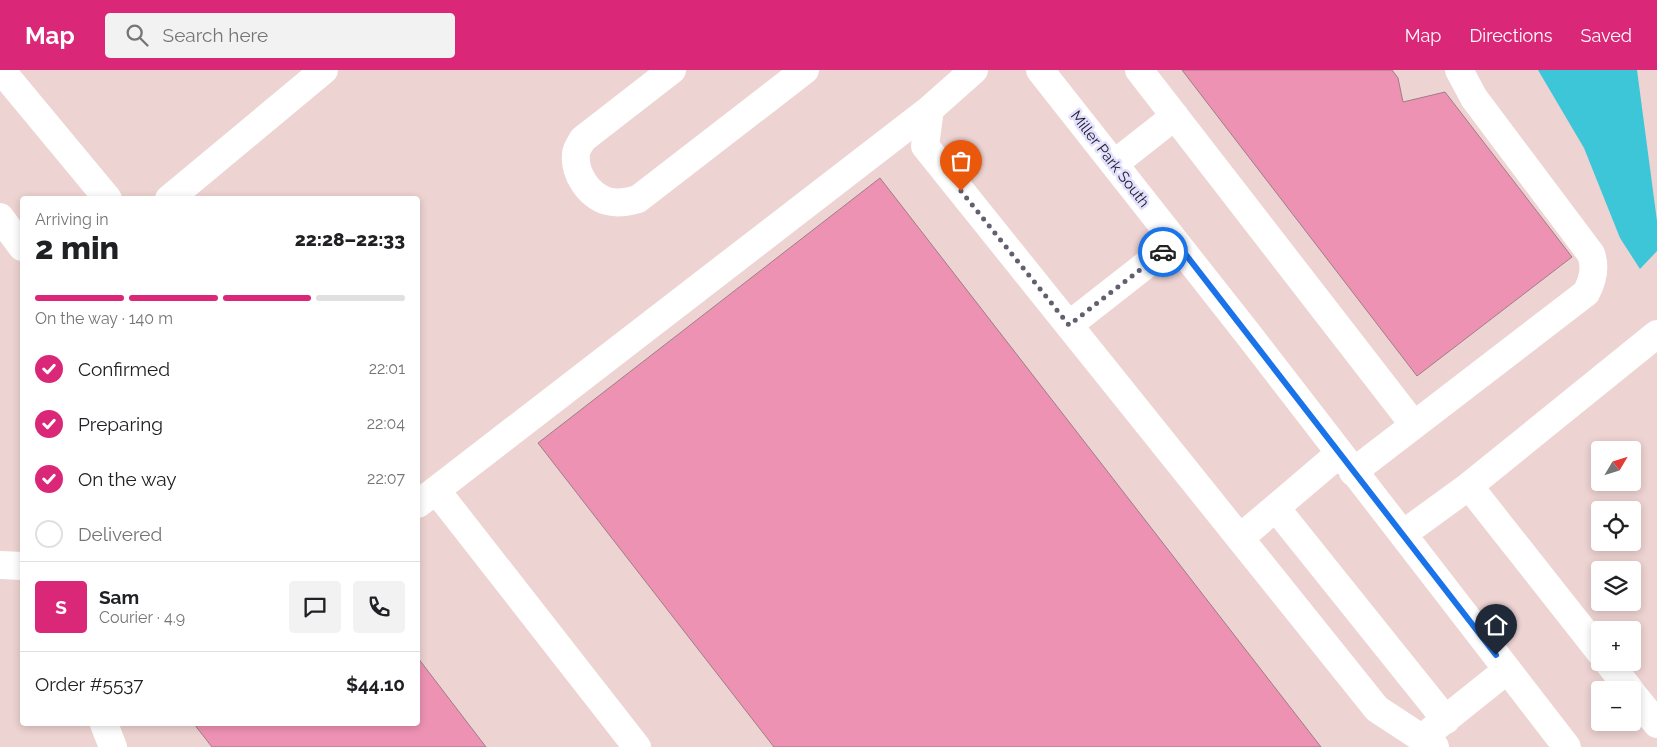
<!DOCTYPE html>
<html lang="en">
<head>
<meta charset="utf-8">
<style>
  body { margin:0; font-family:Raleway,sans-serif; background:#f2f2f2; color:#202124; height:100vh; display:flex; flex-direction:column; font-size:19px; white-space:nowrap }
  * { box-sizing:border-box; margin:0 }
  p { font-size:16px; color:#757577 }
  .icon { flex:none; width:28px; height:28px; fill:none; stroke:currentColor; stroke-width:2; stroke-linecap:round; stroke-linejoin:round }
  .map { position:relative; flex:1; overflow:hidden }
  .panel { position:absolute; left:20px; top:126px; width:400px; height:530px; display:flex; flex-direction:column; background:#fff; border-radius:5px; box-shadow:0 2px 8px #0003 }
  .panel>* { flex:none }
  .needle { width:32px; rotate:52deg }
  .tools { position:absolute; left:1591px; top:371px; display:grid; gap:10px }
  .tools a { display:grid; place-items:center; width:50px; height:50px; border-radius:5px; background:#fff; box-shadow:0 2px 8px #0003; font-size:25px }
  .pin { position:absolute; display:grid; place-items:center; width:42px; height:42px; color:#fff; margin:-51px -21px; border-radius:50% 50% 50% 0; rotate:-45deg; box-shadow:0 0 5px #0007 }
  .pin .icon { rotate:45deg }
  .courier { position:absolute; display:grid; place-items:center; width:50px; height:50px; margin:-25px; border:4px solid #1a73e8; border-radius:50%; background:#fff; color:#222; box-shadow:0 1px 6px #0007 }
  .overview em { font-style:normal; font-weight:800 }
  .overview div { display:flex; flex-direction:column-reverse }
  .overview { display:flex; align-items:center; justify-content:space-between; height:85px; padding:0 15px }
  h1 { font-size:32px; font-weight:800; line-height:38px }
  .bar { display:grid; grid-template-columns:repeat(4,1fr); gap:8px 5px; align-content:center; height:60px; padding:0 15px }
  .bar i { height:6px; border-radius:4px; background:#e0e0e0 }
  .bar .selected { background:#db2777 }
  .bar p { grid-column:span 4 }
  .line { display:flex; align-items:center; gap:12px; padding:0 15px; border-top:1px solid #e0e0e0 }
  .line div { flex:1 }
  .round { display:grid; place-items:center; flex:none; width:52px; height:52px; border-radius:5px; background:#f2f2f2 }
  ol { padding:0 15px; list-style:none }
  li { display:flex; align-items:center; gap:15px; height:55px }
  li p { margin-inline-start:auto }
  li .icon { padding:5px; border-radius:50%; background:#db2777; color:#fff; stroke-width:4 }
  li:last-child { color:#757577 }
  li i { width:28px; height:28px; border:2px solid #e0e0e0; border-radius:50% }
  header { display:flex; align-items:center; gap:30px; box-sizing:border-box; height:70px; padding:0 25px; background:#db2777; color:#fff }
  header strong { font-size:24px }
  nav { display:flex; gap:28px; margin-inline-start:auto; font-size:18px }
  .search { width:350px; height:45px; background:#f2f2f2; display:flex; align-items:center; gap:12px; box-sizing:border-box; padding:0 18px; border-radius:5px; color:#757577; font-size:19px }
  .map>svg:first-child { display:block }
  .industrial { fill:#edd3d1; fill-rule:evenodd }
  .water { fill:#3cc6d8 }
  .building { fill:#ee92b3; stroke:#9e7d88 }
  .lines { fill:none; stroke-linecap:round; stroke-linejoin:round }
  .minor { stroke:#fff; stroke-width:28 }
  .done { stroke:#625f71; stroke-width:5; stroke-dasharray:0 9 }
  .route { stroke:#1a73e8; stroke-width:6 }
  .labels { text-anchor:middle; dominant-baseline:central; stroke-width:5; stroke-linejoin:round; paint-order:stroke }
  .street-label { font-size:15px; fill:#1c1a25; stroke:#e3e0ff }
</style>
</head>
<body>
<header>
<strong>Map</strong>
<div class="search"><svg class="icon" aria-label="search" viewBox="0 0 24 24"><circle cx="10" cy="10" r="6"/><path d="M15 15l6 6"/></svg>Search here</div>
<nav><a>Map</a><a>Directions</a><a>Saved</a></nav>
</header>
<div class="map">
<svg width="1657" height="677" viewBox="0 0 1657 677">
  <rect width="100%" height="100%" fill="#e3e0ff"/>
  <!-- industrial -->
  <path class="industrial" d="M0 0H1657V677H0ZM22 129H418V654H22ZM1600 380H1632V412H1600ZM1600 440H1632V472H1600ZM1600 500H1632V532H1600ZM1600 560H1632V592H1600ZM1600 620H1632V652H1600Z"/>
  <!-- water -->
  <path class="water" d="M1538 0H1637L1657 151V181L1640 199 1620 168 1584 78Z"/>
  <!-- building -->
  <path class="building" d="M1182 0H1392L1398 8 1403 32 1445 22 1572 187 1417 306Z
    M880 108 1321 677H774L538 373Z
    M418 588 486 677H212L194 654H418Z"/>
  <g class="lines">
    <!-- minor -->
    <path class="minor" d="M1 0 108 129
      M672 0 583 69C580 74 576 79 576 84 574 103 588 125 607 131 617 134 628 132 638 129L805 0
      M974 0 930 39 925 76 1377 639 1435 677
      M1040 0 1248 264 1567 677
      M1139 0 1414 355
      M1114 94 1175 46
      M169 129 324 0
      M0 147 22 177
      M1069 255 1175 172
      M1353 402 1586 223C1593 210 1596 198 1591 184L1474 28 1459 0
      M1469 416 1600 582
      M436 420 637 677
      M418 434 930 39
      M1276 438 1446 650
      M1403 464 1469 416 1657 264
      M1240 468 1340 383
      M0 495 22 496
      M1608 592 1630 620
      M1632 623 1657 654
      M104 654 113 677
      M1432 660 1507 600"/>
  </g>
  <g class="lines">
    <!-- done -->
    <path class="done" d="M961 121 1069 255 1163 182"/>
    <!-- route -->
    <path class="route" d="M1163 182 1176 172 1496 585"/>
  </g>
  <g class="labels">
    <!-- street labels -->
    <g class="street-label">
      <text transform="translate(1110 89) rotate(52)">Miller Park South</text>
    </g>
  </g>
</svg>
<div class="tools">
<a><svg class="needle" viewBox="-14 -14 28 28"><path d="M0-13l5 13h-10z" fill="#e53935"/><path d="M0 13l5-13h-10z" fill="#757577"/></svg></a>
<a><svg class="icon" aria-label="locate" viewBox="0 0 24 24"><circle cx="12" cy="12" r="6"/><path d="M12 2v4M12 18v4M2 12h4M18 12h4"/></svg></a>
<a><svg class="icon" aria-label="layers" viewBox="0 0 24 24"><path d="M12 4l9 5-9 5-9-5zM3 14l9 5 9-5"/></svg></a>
<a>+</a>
<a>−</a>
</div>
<div class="pin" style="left:961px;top:121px;background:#ea580c"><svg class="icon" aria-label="bag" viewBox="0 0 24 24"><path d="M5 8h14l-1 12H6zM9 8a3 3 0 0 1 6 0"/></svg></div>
<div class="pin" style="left:1496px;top:585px;background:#1f2937"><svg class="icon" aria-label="home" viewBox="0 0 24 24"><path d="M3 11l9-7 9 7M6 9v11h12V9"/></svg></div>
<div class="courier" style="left:1163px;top:182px"><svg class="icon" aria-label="car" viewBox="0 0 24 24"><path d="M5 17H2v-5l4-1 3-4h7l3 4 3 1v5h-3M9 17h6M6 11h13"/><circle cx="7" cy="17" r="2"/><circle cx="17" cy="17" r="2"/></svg></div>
<section class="panel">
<div class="overview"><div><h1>2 min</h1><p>Arriving in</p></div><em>22:28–22:33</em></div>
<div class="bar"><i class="selected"></i><i class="selected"></i><i class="selected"></i><i></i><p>On the way · 140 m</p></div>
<ol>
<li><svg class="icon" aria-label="check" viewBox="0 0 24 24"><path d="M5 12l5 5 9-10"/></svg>Confirmed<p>22:01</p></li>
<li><svg class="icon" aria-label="check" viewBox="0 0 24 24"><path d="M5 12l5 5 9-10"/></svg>Preparing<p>22:04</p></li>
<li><svg class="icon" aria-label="check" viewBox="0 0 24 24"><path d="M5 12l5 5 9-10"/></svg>On the way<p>22:07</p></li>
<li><i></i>Delivered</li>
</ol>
<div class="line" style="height:90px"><b class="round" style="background:#db2777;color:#fff">S</b><div><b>Sam</b><p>Courier · 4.9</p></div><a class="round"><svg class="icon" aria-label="chat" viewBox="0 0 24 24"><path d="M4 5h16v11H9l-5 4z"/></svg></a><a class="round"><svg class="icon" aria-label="phone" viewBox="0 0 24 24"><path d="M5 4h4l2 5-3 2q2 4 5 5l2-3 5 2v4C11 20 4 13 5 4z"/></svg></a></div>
<div class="line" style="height:65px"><div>Order #5537</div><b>$44.10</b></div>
</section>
</div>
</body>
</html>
